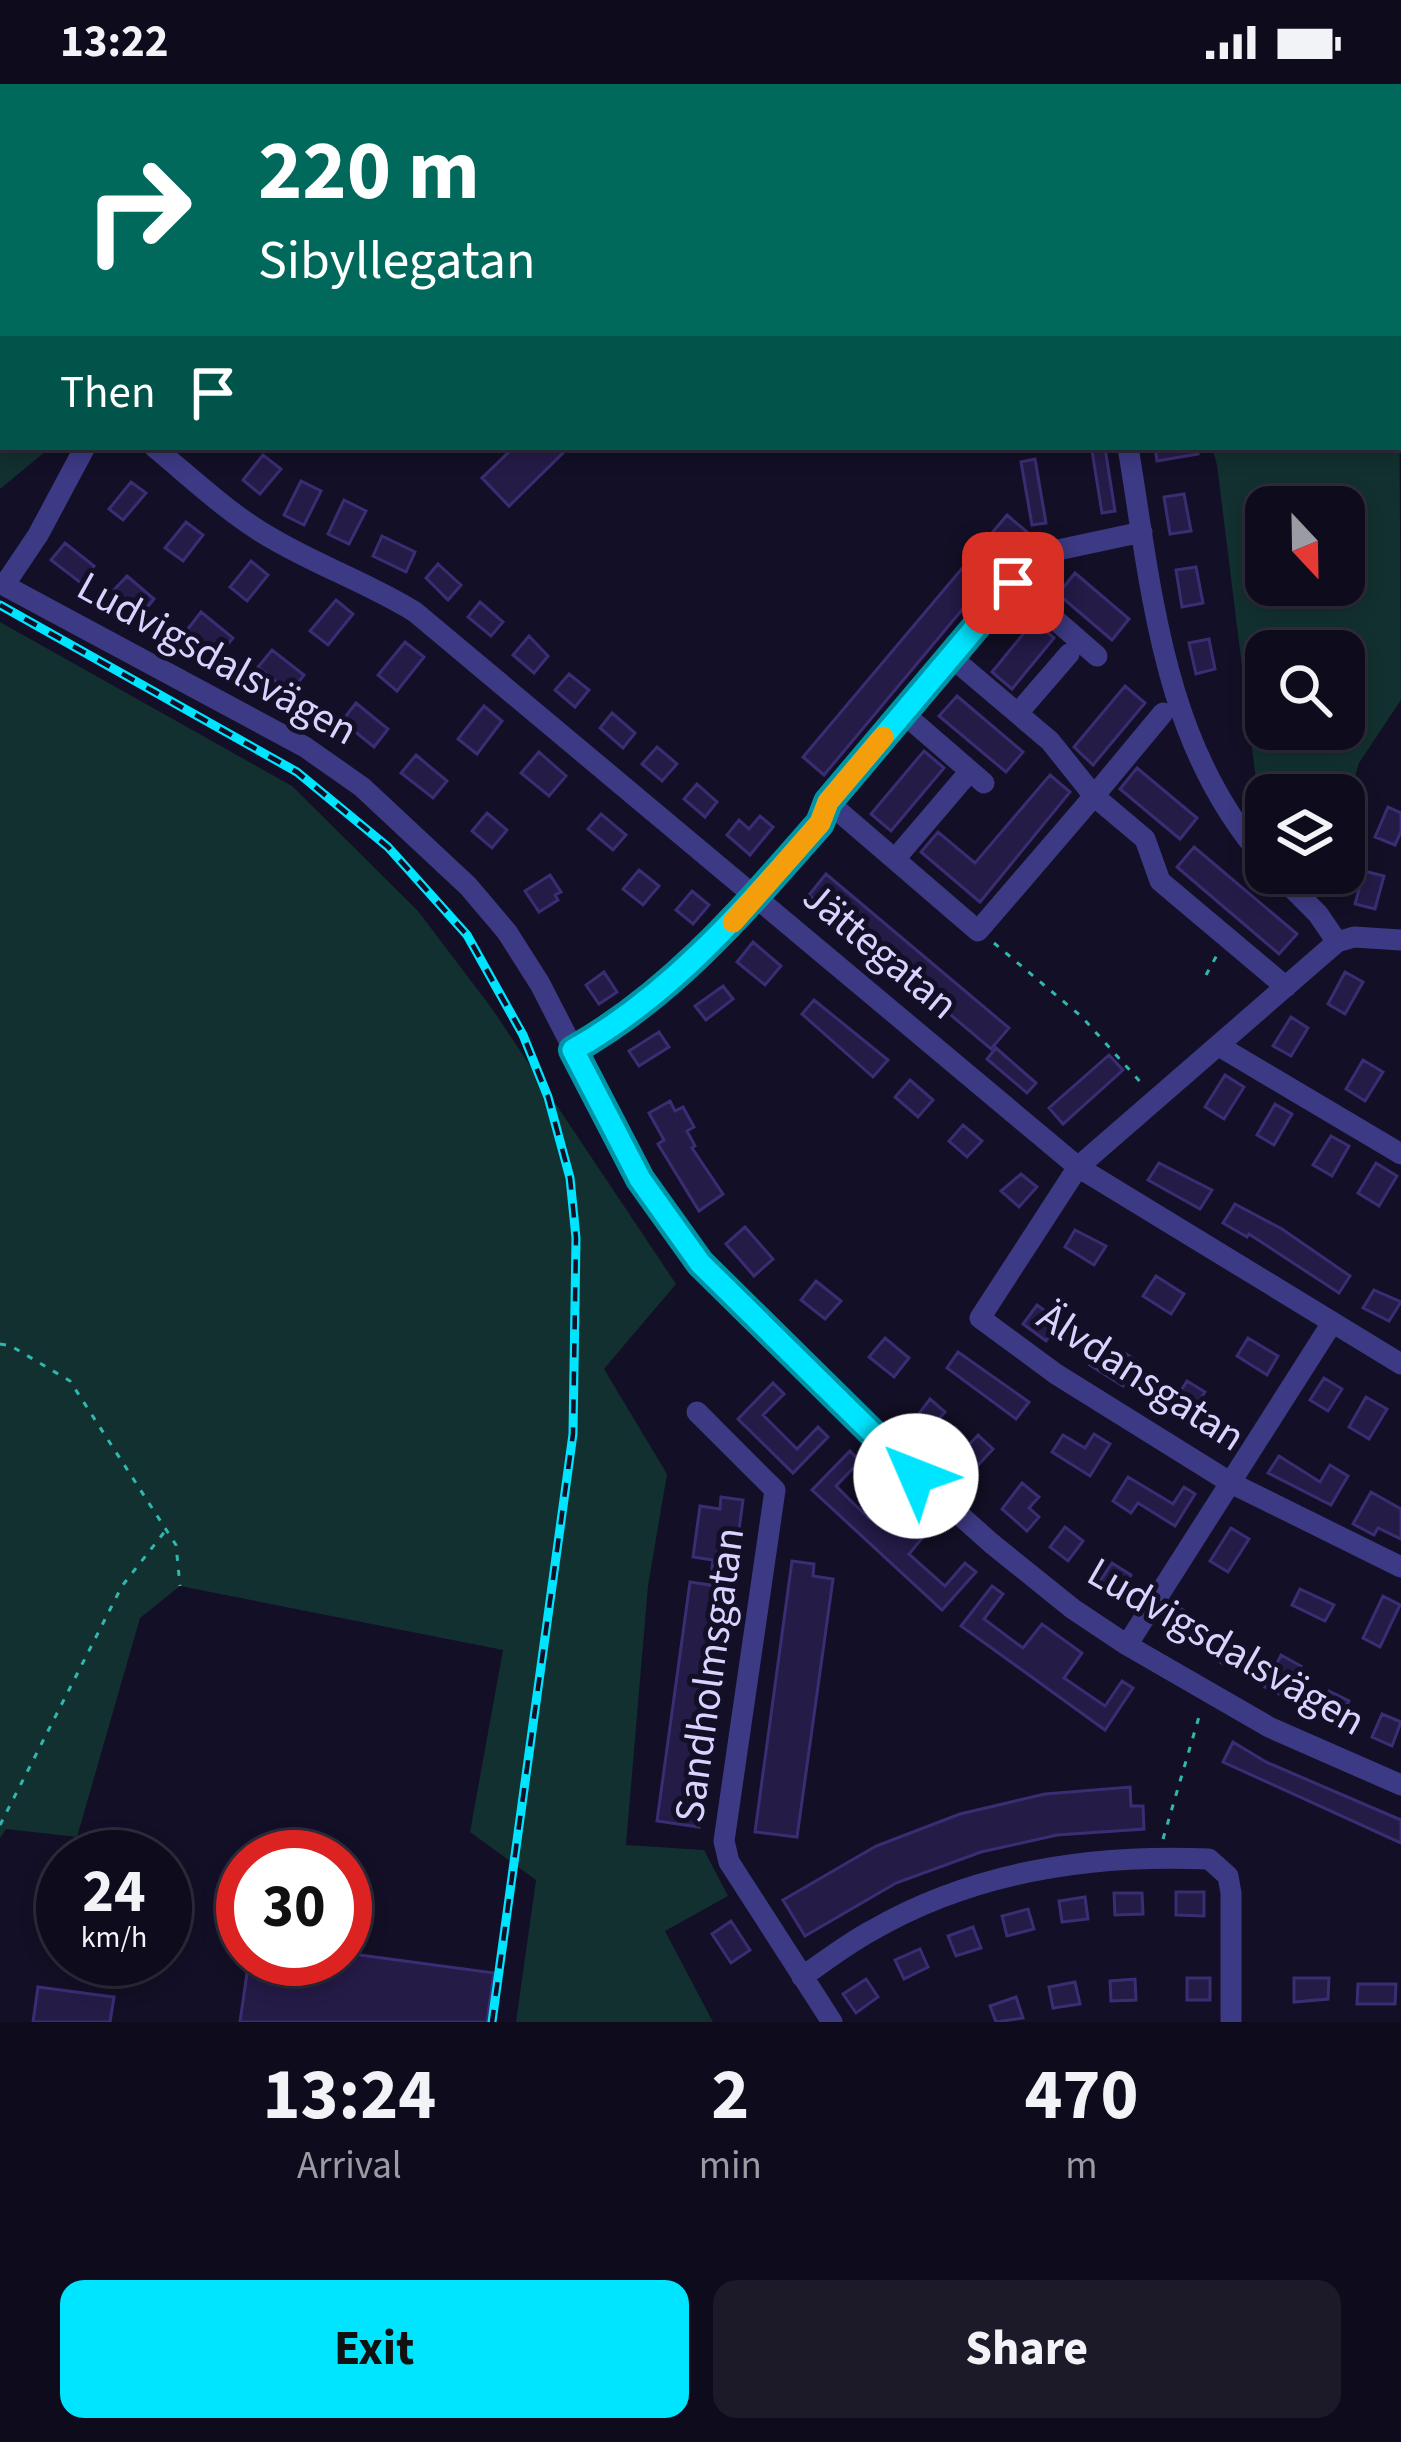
<!DOCTYPE html>
<html lang="en">
<head>
<meta charset="utf-8">
<style>
	body { margin:0; font-family:"Source Sans 3",sans-serif; background:#1c1929; color:#f1f3f6; height:100vh; display:flex; flex-direction:column; font-size:45px; white-space:nowrap }
	* { box-sizing:border-box; margin:0 }
	p { font-size:39px; color:#9b9ba3 }
	.icon { flex:none; width:66px; height:66px; fill:none; stroke:currentColor; stroke-width:2; stroke-linecap:round; stroke-linejoin:round }
	.map { position:relative; height:1938px; overflow:hidden }
	.details { display:flex; flex-direction:column; background:#0e0b1c; flex:1 }
	.details>* { flex:none }
	.top-card { position:absolute; left:0px; top:0px; width:1401px; height:366px; box-shadow:0 6px 18px #0003,0 0 0 3px #2e2b3b; background:#00695c; color:#fff; overflow:hidden }
	.needle { width:78px; rotate:158deg }
	.controls { position:absolute; left:1245px; top:402px; display:grid; gap:24px }
	.controls a { display:grid; place-items:center; width:120px; height:120px; border-radius:24px; background:#0e0b1c; box-shadow:0 6px 18px #0003,0 0 0 3px #2e2b3b; font-size:60px }
	.speed { position:absolute; left:36px; top:1746px; display:flex; gap:24px; font-size:60px; font-weight:700; text-align:center }
	.speed>* { display:grid; place-content:center; width:156px; height:156px; border-radius:50%; background:#0e0b1c; box-shadow:0 6px 18px #0003,0 0 0 3px #2e2b3b; line-height:1 }
	.speed small { font-size:30px; font-weight:400 }
	.speed .limit { border:18px solid #d22; background:#fff; color:#111 }
	.pin { position:absolute; display:grid; place-items:center; width:102px; height:102px; color:#fff; margin:-51px; border-radius:24px; box-shadow:0 6px 18px #0006 }
	.me { position:absolute; width:132px; margin:-66px; rotate:314deg; stroke-linejoin:round; filter:drop-shadow(0 0 9px #0008) }
	.turn { display:flex; align-items:center; gap:42px; height:252px; padding:0 60px; font-size:54px }
	.turn .icon { width:156px; height:156px; stroke-width:2.5 }
	.turn b { display:block; font-size:84px; line-height:102px }
	.then { display:flex; align-items:center; height:114px; padding:0 60px; background:#0003; gap:24px; font-size:45px }
	.eta { display:flex; justify-content:space-evenly; align-items:center; height:204px; text-align:center }
	.eta b { font-size:72px; font-weight:700; line-height:84px }
	.cta { display:flex; gap:24px; margin-top:auto; padding:24px 60px }
	.cta a { flex:1; height:138px; border-radius:24px; background:#00e5ff; color:#111; font-size:48px; font-weight:700; line-height:138px; text-align:center }
	.cta a+a { background:#1c1929; color:#f1f3f6 }
	.status { display:flex; justify-content:space-between; align-items:center; height:84px; padding:0 60px; background:#0e0b1c; direction:ltr }
	.status svg { height:33px; fill:currentColor }
	.map>svg:first-child { display:block }
</style>
</head>
<body>
<div class="status"><b>13:22</b><svg viewBox="0 0 49 12"><path d="M0 12V9h3v3zM5 12V6h3v6zM10 12V3h3v9zM15 12V0h3v12zM26 1h20v11H26zM47 4h2v5h-2z"/></svg></div>
<div class="map">
<svg width="1401" height="1938" viewBox="0 0 1401 1938">
	<rect width="100%" height="100%" fill="#130f26"/>
	<path fill="#12302f" fill-rule="evenodd" d="M0 0H348L3 3V363H51L0 405Z
		M483 0H817L480 3Z
		M1074 0H1303L1306 3H1075Z
		M1398 98 1401 616 1359 679 1344 730V711H1266V749L1262 744 1217 381 1212 363H1398ZM1266 423H1344V501H1266ZM1266 567H1344V645H1266Z
		M0 538 292 702 418 827 493 926 676 1200 604 1285 667 1390 648 1502 626 1761 704 1766 728 1812 665 1847 713 1938H516L536 1796 470 1748 503 1566 180 1502 140 1534 77 1753 6 1745 0 1754Z"/>
	<path fill="#241b47" stroke="#3b2d73" stroke-width="3" d="M514 363H569L509 422 482 394Z
		M1155 363H1197L1198 370 1157 377Z
		M1105 364 1115 427 1102 429 1092 367Z
		M263 371 281 385 260 410 243 396Z
		M1035 375 1046 439 1032 441 1021 378Z
		M301 397 321 407 304 441 284 431Z
		M131 398 146 409 123 436 109 425Z
		M1184 410 1191 447 1170 450 1164 413Z
		M344 416 366 427 349 460 328 450Z
		M1007 431 1027 448 824 691 803 673Z
		M186 438 203 451 183 477 165 464Z
		M382 452 415 468 406 488 373 472Z
		M65 459 94 482 81 499 51 476Z
		M251 477 268 491 247 517 230 503Z
		M438 480 461 501 448 516 426 494Z
		M1196 483 1203 519 1182 523 1176 486Z
		M1075 489 1129 535 1112 556 1058 510Z
		M127 492 154 515 141 531 113 507Z
		M336 516 353 530 328 561 310 547Z
		M480 518 503 538 491 552 468 533Z
		M201 528 233 554 218 572 187 546Z
		M1034 537 1054 554 1012 605 992 588Z
		M529 552 548 572 534 589 513 571Z
		M1209 555 1215 585 1196 590 1189 559Z
		M405 558 424 573 397 607 378 591Z
		M272 566 304 591 290 609 258 583Z
		M569 590 589 606 575 623 555 606Z
		M1125 602 1145 619 1093 681 1074 663Z
		M957 612 1023 668 1006 688 939 632Z
		M356 619 388 645 374 663 342 637Z
		M484 622 502 637 477 670 458 655Z
		M612 629 635 649 623 664 600 644Z
		M657 663 677 680 662 697 642 680Z
		M924 667 944 684 891 747 871 730Z
		M539 668 566 692 549 712 521 689Z
		M416 671 447 697 433 714 401 689Z
		M1137 684 1197 734 1180 755 1120 705Z
		M1050 691 1070 708 980 818 921 768 938 748 975 779Z
		M697 700 717 718 705 733 684 715Z
		M1388 723 1401 729V748L1395 761 1375 753Z
		M487 729 507 746 492 764 472 747Z
		M601 730 626 751 613 766 588 745Z
		M760 732 773 743 750 771 727 751 739 736 749 745Z
		M1194 763 1297 850 1279 870 1177 783Z
		M639 786 659 802 643 821 623 805Z
		M1364 787 1384 792 1375 825 1355 820Z
		M826 790 1009 944 991 965 809 811Z
		M550 791 561 808 555 811 558 816 539 828 525 807Z
		M692 807 709 821 693 840 676 826Z
		M753 858 781 882 765 901 737 878Z
		M604 888 617 908 599 920 586 901Z
		M1345 888 1363 898 1345 930 1328 920Z
		M723 902 733 915 706 936 695 922Z
		M814 916 888 976 873 993 802 930Z
		M1291 933 1308 944 1291 972 1273 962Z
		M659 948 669 963 639 982 629 967Z
		M996 964 1036 999 1027 1009 987 975Z
		M1109 971 1123 986 1063 1040 1049 1024Z
		M1363 976 1383 988 1365 1017 1346 1005Z
		M1225 991 1244 1003 1224 1035 1205 1023Z
		M910 996 933 1016 918 1033 895 1013Z
		M670 1017 675 1027 683 1023 694 1043 687 1047 695 1062 692 1064 723 1110 699 1127 658 1060 664 1056 649 1029Z
		M1275 1020 1292 1030 1274 1061 1257 1051Z
		M963 1041 982 1057 967 1073 949 1057Z
		M1331 1052 1349 1062 1332 1092 1313 1081Z
		M1159 1079 1212 1106 1200 1125 1148 1096Z
		M1376 1079 1397 1092 1379 1122 1358 1109Z
		M1021 1090 1037 1103 1019 1123 1001 1107Z
		M1235 1120 1282 1145 1350 1192 1339 1209 1249 1150 1247 1153 1223 1139Z
		M745 1143 773 1175 754 1192 726 1160Z
		M1075 1146 1106 1162 1094 1181 1065 1163Z
		M1156 1192 1184 1210 1171 1230 1143 1212Z
		M816 1197 841 1217 825 1235 801 1216Z
		M1374 1206 1401 1218 1389 1237 1363 1224Z
		M1037 1221 1060 1238 1046 1257 1023 1240Z
		M885 1254 909 1274 894 1293 869 1273Z
		M1248 1254 1278 1272 1267 1291 1237 1272Z
		M1101 1264 1122 1277 1126 1270 1138 1278 1123 1302 1090 1281Z
		M958 1268 1029 1318 1016 1335 947 1284Z
		M1324 1294 1342 1305 1328 1327 1310 1316Z
		M1187 1297 1205 1308 1196 1322 1235 1346 1225 1363 1168 1327Z
		M773 1299 784 1310 763 1331 797 1365 818 1343 828 1353 793 1389 738 1335Z
		M1366 1313 1387 1325 1369 1355 1349 1343Z
		M930 1315 945 1328 924 1352 911 1340Z
		M1094 1350 1110 1360 1090 1392 1052 1368 1063 1351 1085 1364Z
		M978 1351 993 1365 968 1392 953 1378Z
		M850 1367 860 1377 836 1402 853 1419 870 1435 895 1409 905 1419 901 1423 928 1447 909 1470 945 1502 965 1479 976 1488 942 1526 812 1406Z
		M1279 1372 1320 1398 1330 1381 1348 1392 1331 1421 1268 1389Z
		M1128 1393 1173 1420 1184 1403 1195 1410 1175 1442 1138 1419 1131 1429 1113 1417Z
		M1022 1399 1039 1413 1029 1424 1039 1433 1027 1447 1002 1425Z
		M1371 1408 1401 1425V1455L1378 1444 1374 1451 1353 1440Z
		M721 1413 743 1416 699 1743 657 1737 690 1498 710 1501 713 1476 693 1473 700 1422 720 1425Z
		M1065 1443 1083 1457 1068 1477 1050 1463Z
		M1231 1444 1249 1455 1228 1488 1210 1477Z
		M792 1477 814 1480 813 1492 833 1495 797 1753 755 1748Z
		M1112 1479 1131 1491 1117 1513 1098 1500Z
		M992 1502 1003 1510 984 1535 1023 1564 1042 1540 1082 1569 1064 1594 1105 1622 1122 1597 1133 1604 1105 1646 961 1542Z
		M1300 1505 1334 1521 1325 1537 1292 1521Z
		M1383 1512 1400 1521 1380 1563 1363 1554Z
		M1180 1524 1199 1536 1186 1557 1166 1545Z
		M1226 1553 1246 1564 1243 1569 1249 1573 1243 1584 1237 1581 1234 1586 1214 1575Z
		M1281 1571 1301 1582 1285 1613 1265 1603Z
		M1329 1607 1349 1617 1338 1640 1318 1630Z
		M1382 1630 1401 1638 1392 1662 1372 1653Z
		M1233 1658 1266 1678 1401 1736V1759L1223 1678Z
		M1130 1703 1131 1722H1143L1144 1745 1057 1751 981 1768 896 1799 805 1852 783 1816 876 1762 960 1730 1045 1710Z
		M1176 1808H1204V1832L1176 1831Z
		M1114 1809H1142L1143 1830 1115 1831Z
		M1085 1813 1088 1835 1062 1838 1059 1817Z
		M1028 1825 1034 1845 1007 1852 1002 1832Z
		M731 1837 750 1866 731 1879 712 1850Z
		M973 1843 981 1864 956 1872 948 1852Z
		M920 1865 928 1883 904 1895 895 1876Z
		M345 1869 494 1889 487 1938H240L249 1875H345Z
		M1187 1894H1210V1916H1187Z
		M1294 1894H1329L1328 1915 1294 1918Z
		M866 1895 878 1913 856 1929 843 1910Z
		M1135 1895 1136 1916 1111 1917 1110 1897Z
		M1075 1898 1080 1920 1053 1924 1049 1903Z
		M1358 1900H1396L1395 1920H1357Z
		M38 1903 114 1913 110 1938H33Z
		M1016 1913 1023 1934 996 1938 990 1922Z"/>
	<g fill="none" stroke-linecap="round" stroke-linejoin="round">
		<path stroke="#2fb8b0" stroke-width="3" stroke-dasharray="6 9" stroke-linecap="butt" d="M1330 0 1333 3
			M396 3 399 0
			M490 3 492 0
			M571 3 574 0
			M705 3V0
			M1398 78 1401 82
			M994 859 1082 933 1143 1001
			M1206 891 1217 871
			M0 1260 11 1262 70 1297 176 1461 180 1502
			M0 1741 122 1502 166 1446
			M1163 1755 1201 1626"/>
		<path stroke="#3d3a85" stroke-width="21" d="M975 0 977 3
			M371 3 374 0
			M154 363C193 395 230 431 273 455 319 482 370 500 415 528L1078 1083 1401 1280
			M1128 363C1152 508 1163 662 1266 777
			M0 499 305 663 362 703 468 802 507 848 540 900 640 1095 700 1179 916 1392 991 1459 1073 1525 1127 1561 1269 1643 1401 1701
			M1013 499 1097 572
			M5 500 38 451 85 363
			M903 629 984 699
			M1018 629 1069 570
			M1163 629 1094 712 1145 755 1160 797 1286 903
			M828 718 978 847 1094 712 1050 657 951 573
			M895 775 970 687
			M1277 789 1318 830 1337 858
			M1401 856 1354 853 1337 858 1078 1083 980 1234 1056 1290 1231 1399 1401 1483
			M1219 962 1401 1070
			M573 966C673 911 747 823 820 739L828 718 1024 485 1058 466 1142 448
			M697 1328 775 1406 724 1757 729 1778 832 1938
			M1127 1561 1332 1239
			M802 1893C825 1877 847 1860 871 1847 974 1787 1092 1770 1209 1775L1228 1792 1231 1809V1938"/>
		<defs>
			<path id="rail" d="M0 521 297 688 388 763 467 851 523 951 548 1013 570 1094 576 1154 573 1350 492 1938"/>
		</defs>
		<use href="#rail" stroke="#00e5ff" stroke-width="9"/>
		<use href="#rail" stroke="#130f26" stroke-width="4.5" stroke-dasharray="14" stroke-linecap="butt"/>
	</g>
	<g fill="none" stroke-linecap="round" stroke-linejoin="round">
		<defs>
			<path id="route" d="M916 1392 700 1179 640 1095 573 966C673 910 746 823 820 739L828 718 1013 499"/>
		</defs>
		<use href="#route" stroke="#0095a6" stroke-width="30"/>
		<use href="#route" stroke="#00e5ff" stroke-width="21"/>
		<path stroke="#f59e0b" stroke-width="21" d="M733 838 820 739 828 718 883 653"/>
	</g>
	<g text-anchor="middle" dominant-baseline="central" stroke-width="10" stroke-linejoin="round" paint-order="stroke">
		<g font-size="42" fill="#d9d4ff" stroke="#130f26">
			<text transform="translate(217 575) rotate(29)">Ludvigsdalsvägen</text>
			<text transform="translate(880 867) rotate(40)">Jättegatan</text>
			<text transform="translate(1141 1293) rotate(33)">Älvdansgatan</text>
			<text transform="translate(1226 1563) rotate(30)">Ludvigsdalsvägen</text>
			<text transform="translate(710 1591) rotate(-82)">Sandholmsgatan</text>
		</g>
	</g>
</svg>
<div class="controls">
<a><svg class="needle" viewBox="-14 -14 28 28"><path d="M0-13l5 13h-10z" fill="#e53935"/><path d="M0 13l5-13h-10z" fill="#9b9ba3"/></svg></a>
<a><svg class="icon" aria-label="search" viewBox="0 0 24 24"><circle cx="10" cy="10" r="6"/><path d="M15 15l6 6"/></svg></a>
<a><svg class="icon" aria-label="layers" viewBox="0 0 24 24"><path d="M12 4l9 5-9 5-9-5zM3 14l9 5 9-5"/></svg></a>
</div>
<div class="speed"><div>24<small>km/h</small></div><div class="limit">30</div></div>
<div class="pin" style="left:1013px;top:499px;background:#d93025"><svg class="icon" aria-label="arrive" viewBox="0 0 24 24"><path d="M6 21V4h12l-3 4 3 4H6"/></svg></div>
<svg class="me" style="left:916px;top:1392px" viewBox="-20 -20 40 40"><circle r="19" fill="#fff"/><path d="M0-13L10 11 0 6-10 11z" fill="#00e5ff"/></svg>
<div class="top-card">
<div class="turn"><svg class="icon" aria-label="right" viewBox="0 0 24 24"><path d="M7 20v-9h11M14 6l5 5-5 5"/></svg><div><b>220 m</b>Sibyllegatan</div></div>
<div class="then">Then<svg class="icon" aria-label="arrive" viewBox="0 0 24 24"><path d="M6 21V4h12l-3 4 3 4H6"/></svg></div>
</div>
</div>
<section class="details">
<div class="eta">
<div><b>13:24</b><p>Arrival</p></div>
<div><b>2</b><p>min</p></div>
<div><b>470</b><p>m</p></div>
</div>
<div class="cta"><a>Exit</a><a>Share</a></div>
</section>
</body>
</html>
